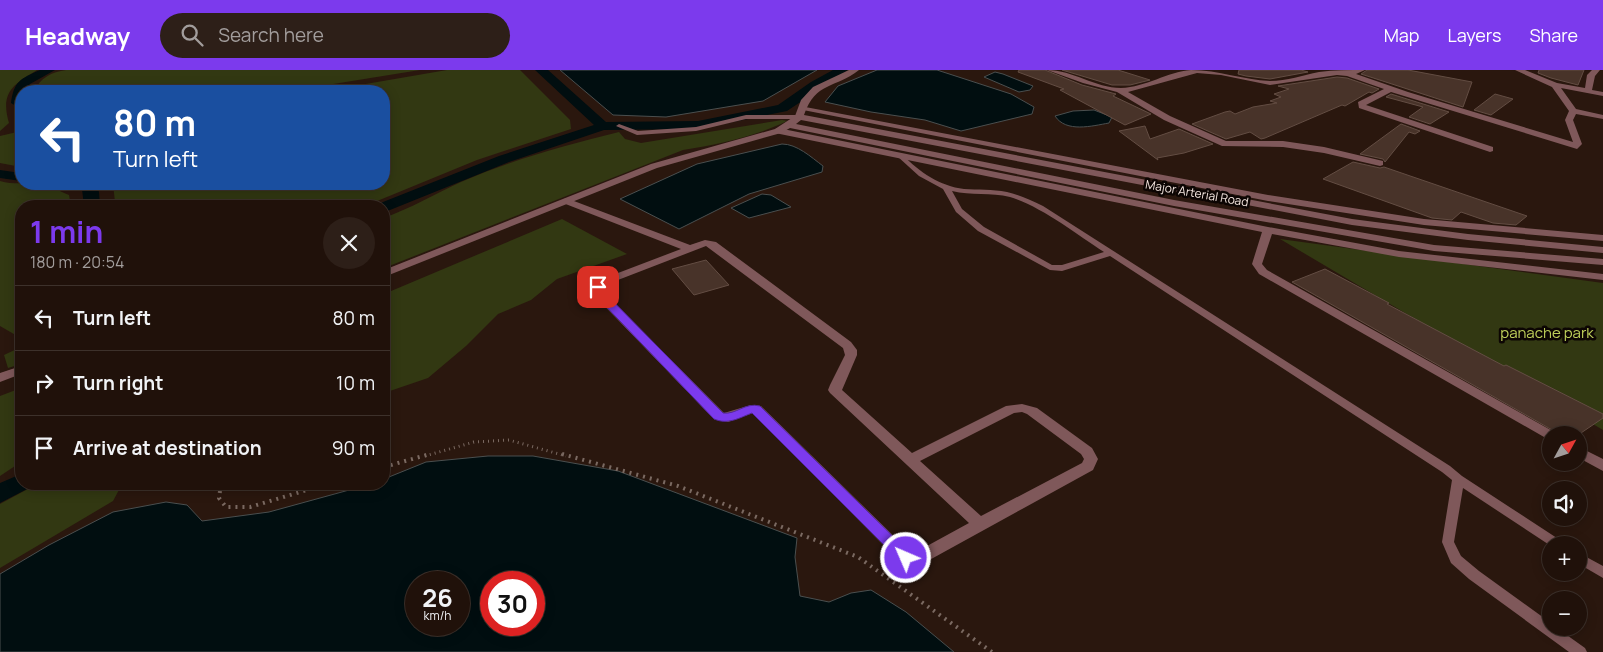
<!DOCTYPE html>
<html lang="en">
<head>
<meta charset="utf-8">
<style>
	body { margin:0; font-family:Manrope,sans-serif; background:#2d1f18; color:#f1f3f6; height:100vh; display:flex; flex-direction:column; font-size:19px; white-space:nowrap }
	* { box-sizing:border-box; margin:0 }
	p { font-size:16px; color:#a29d9c }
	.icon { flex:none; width:28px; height:28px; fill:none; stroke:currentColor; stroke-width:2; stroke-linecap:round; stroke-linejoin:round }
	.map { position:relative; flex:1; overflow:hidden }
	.drawer { position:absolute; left:15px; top:130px; width:375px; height:290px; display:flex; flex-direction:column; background:#20110a; border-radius:20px; box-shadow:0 2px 12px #0003,0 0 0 1px #3d312b }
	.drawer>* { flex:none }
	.guide { position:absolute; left:15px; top:15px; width:375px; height:105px; border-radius:20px; box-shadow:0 2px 12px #0003,0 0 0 1px #3d312b; background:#1a4fa0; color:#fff; overflow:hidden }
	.needle { width:32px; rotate:50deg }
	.fabs { position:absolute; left:1542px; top:356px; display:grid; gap:10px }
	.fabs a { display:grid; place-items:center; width:45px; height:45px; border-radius:50%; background:#20110a; box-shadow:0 2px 12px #0003,0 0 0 1px #3d312b; font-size:25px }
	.speed { position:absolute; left:405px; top:501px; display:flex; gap:10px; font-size:25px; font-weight:700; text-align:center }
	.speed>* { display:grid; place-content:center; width:65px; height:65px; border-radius:50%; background:#20110a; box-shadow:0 2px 12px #0003,0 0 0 1px #3d312b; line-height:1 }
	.speed small { font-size:12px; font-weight:400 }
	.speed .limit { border:8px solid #d22; background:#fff; color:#111 }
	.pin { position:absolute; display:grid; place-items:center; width:42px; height:42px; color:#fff; margin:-21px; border-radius:10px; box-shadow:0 2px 8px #0006 }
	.me { position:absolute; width:55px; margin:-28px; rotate:315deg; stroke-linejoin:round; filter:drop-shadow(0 0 4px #0008) }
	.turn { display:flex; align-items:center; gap:18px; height:105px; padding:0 15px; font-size:22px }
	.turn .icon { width:65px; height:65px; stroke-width:2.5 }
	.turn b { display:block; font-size:35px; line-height:42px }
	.round { display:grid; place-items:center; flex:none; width:52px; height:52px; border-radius:26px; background:#2d1f18 }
	.overview { display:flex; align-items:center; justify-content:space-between; height:85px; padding:0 15px }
	h1 { font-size:30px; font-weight:700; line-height:38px; color:#7c3aed }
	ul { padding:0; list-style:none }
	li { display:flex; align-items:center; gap:15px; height:65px; padding:0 15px; border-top:1px solid #3d312b }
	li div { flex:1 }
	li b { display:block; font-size:19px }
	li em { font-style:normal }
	header { display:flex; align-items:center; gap:30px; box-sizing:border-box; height:70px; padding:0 25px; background:#7c3aed; color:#fff }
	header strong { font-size:24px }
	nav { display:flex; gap:28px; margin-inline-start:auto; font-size:18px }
	.search { width:350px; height:45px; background:#2d1f18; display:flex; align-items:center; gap:12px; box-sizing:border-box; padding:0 18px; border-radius:28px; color:#a29d9c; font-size:19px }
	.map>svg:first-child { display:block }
</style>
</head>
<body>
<header>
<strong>Headway</strong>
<div class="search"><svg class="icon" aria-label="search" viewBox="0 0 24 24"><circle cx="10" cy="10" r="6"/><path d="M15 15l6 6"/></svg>Search here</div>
<nav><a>Map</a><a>Layers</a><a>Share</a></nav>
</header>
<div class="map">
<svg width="1603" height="582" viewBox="0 0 1603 582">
	<rect width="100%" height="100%" fill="#2a170e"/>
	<path fill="#323812" d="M0 0H37C13 15 0 22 9 53L0 61Z
		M66 0H420L290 21H35C39 8 52 2 66 0Z
		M447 0H520L570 50 571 59 477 90 365 136H119L115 132 113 114H384V21H325Z
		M782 50 787 51C754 67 719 74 683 80L384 198V148C411 138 435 124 461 112 511 90 566 75 619 62L625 69 641 73Z
		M17 62 21 63V97L0 93V66Z
		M0 111C13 115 26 112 39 114 49 115 59 121 69 125L71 136H21V267H19L0 256Z
		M562 149 627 184 557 209 531 230 498 244 466 276 428 308 384 323V224Z
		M1280 169 1603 213V360Z
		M21 277V294L8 298 4 285Z
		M21 318V392L0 406V326Z
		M37 414H134L120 418 113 431 0 498V434Z"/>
	<path fill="#010e10" stroke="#4a4f4f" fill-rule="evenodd" d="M560 0H817L763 31 666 47 613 45Z
		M877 0H937L1011 24 1034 37 1032 44 961 61 925 50 871 42 825 32 838 16Z
		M995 2 1003 4 1033 16 1030 20 1019 22 984 7Z
		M1094 40 1112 47 1109 53C1092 56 1066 63 1055 46L1073 41Z
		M782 74C797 74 811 87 823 96L822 102 749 124 679 159 620 129 697 94Z
		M762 124 771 125 791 137 749 148 731 138Z
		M488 386H533L618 401 797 468 795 487 800 526 829 532 851 523 871 520 906 542 954 582H0V504L49 475 113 442 166 432 187 435 202 451 269 442 371 414H384V409L426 392ZM459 512V555H416V512ZM491 512H534V555H491Z"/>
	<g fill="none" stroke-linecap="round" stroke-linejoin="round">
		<path fill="#010e10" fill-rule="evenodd" d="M40 0H55L30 14 25 21H21V39L11 33C14 11 20 9 40 0Z
			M535 0H548L606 52 698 51 778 35 811 12 833 0H848L787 41 698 59 604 60 509 92 390 140 384 142V136H377L378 134 499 86 594 55Z
			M0 100 21 103V111L0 108Z
			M72 114H95L99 122 100 136H84L82 119 74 117Z
			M21 404V414H32L29 418 0 433V413Z"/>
	</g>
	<path fill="#483329" stroke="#634d43" d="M1019 0H1045L1082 15 1116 24 1113 26 1151 44 1125 55 1060 20 1064 19 1018 2Z
		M1062 0H1118L1150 10 1130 15H1112Z
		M1239 0H1301L1308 2 1270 9 1246 6 1238 4Z
		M1367 0H1408L1472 12 1463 37 1361 4Z
		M1539 0H1584L1578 15 1551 8 1538 3Z
		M1337 7 1347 8 1379 19 1372 23 1369 22 1345 36 1342 35 1265 68 1261 69 1250 62 1226 69 1192 54 1225 42 1230 41 1235 44 1253 37 1277 33 1270 31 1281 27 1274 24 1289 19 1278 16Z
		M1391 24 1449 42 1430 54 1409 47 1423 37 1386 27Z
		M1495 24 1513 29 1491 45 1474 40Z
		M1401 54 1420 61 1415 64 1409 62 1385 92 1383 89 1360 84Z
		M1145 56 1150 69 1179 59 1213 74 1184 83 1157 88 1158 90 1119 61Z
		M1353 92 1380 98 1384 97 1527 146 1516 155 1493 153 1461 142 1452 150 1432 148 1323 109Z
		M706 190 729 215 694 225 672 199Z
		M1325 199 1389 233 1387 234 1504 296 1506 295 1603 344V348L1578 365H1561L1292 212Z"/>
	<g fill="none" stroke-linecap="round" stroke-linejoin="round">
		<path stroke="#7a6961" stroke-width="3" stroke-dasharray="1 4" stroke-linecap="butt" d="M425 386 474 372 509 370 566 386"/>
		<path stroke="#7a6961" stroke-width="4" stroke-dasharray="2 5" stroke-linecap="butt" d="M562 384 678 416 858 487 992 582
			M384 397 430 384
			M221 414 219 428 226 437H250L327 414"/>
		<path fill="#7f585a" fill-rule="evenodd" d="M746 45H799L802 47 799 49H746L696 61 637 65 616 56 619 54 638 61 696 57Z
			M899 85H903C919 102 940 116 964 119 978 120 992 119 1007 122 1020 125 1031 130 1043 136L1450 396 1462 406 1563 472 1565 475H1551V476L1463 418 1454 472 1461 486 1479 501 1551 553V558H1557L1585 578 1587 582H1569L1469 509 1451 493 1442 472 1452 410 1442 402 1110 186 1062 201 1050 200 978 161 956 142 943 119 919 106 897 86ZM952 121C971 126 991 122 1010 127 1042 137 1076 164 1104 182L1062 195H1052L984 157 962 139Z
			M1579 483 1603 496V508L1579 494Z"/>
		<path fill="#7f585a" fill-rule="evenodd" d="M1047 0C1073 0 1095 18 1121 18 1146 17 1167 2 1191 0 1219 0 1243 10 1270 11 1287 11 1303 5 1319 2 1334 0 1350 0 1365 0L1356 4 1408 22 1573 72 1565 50 1569 41 1552 17 1515 0H1525L1557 13 1585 18 1587 5 1592 0H1600L1595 6 1592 20 1603 22V26L1561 18 1576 39 1603 45V49L1576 44 1573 50 1582 74 1577 79 1391 22 1366 35 1493 77V81L1490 82 1359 38 1358 32 1384 19 1347 6 1337 5 1270 15 1221 5 1197 3 1128 22 1170 46 1226 71H1283L1324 77 1383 91V95L1380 96 1324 83 1283 77 1222 76 1164 50 1117 22 1083 13Z
			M800 36 1268 125 1424 149 1603 165V171L1424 155 1268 131 803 40H800Z
			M778 58 1268 157 1399 181 1603 204V210L1399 187 1272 164 1262 194 1267 200 1556 363 1557 365H1551V371L1259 204 1252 194 1262 162 775 63V59Z
			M566 128 690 175 705 170 716 172 851 272 857 280V285L842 320 912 383 1006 336 1022 334 1037 338 1092 378 1098 389 1093 400 924 493 918 495 900 492 753 343 728 352 714 349 590 221 597 211 681 179 563 133 561 131ZM706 176 843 278 845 285 830 315 828 320 830 323 969 453 916 482H910L761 336 751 335 724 343 602 221 605 215ZM1022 342 1027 344 1081 384 1084 389 1082 393 981 446 920 391 1014 343Z
			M1579 377 1603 389V401L1579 388Z"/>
		<path fill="#7f585a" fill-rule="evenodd" d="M849 0H859C835 19 816 11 804 45L1352 149 1468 164 1603 177V183L1468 170 1352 155 801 50 796 54 1174 130 1434 175 1603 189V195L1434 181 1174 136 790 58 781 63 657 98 384 207V200L651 94 775 59 795 46 801 30 813 17Z
			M21 296V304L0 312V303Z"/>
	</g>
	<path fill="#7c3aed" stroke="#51269a" d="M598 214 601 215 602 220 723 343C736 345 745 332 760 336L911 484 913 488 911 492 906 494 901 492 752 343C739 348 728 355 714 349L593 223 592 217Z"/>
	<g text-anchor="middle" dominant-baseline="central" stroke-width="5" stroke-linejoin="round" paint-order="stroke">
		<g font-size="12" fill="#f5e7e1" stroke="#0c0503">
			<text transform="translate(1197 123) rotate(10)">Major Arterial Road</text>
		</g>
		<g font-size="15" fill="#becf5a" stroke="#0c0503">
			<text x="1547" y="262">panache park</text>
		</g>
	</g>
</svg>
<div class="fabs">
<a><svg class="needle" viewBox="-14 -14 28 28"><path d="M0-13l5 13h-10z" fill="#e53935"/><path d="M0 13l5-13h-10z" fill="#a29d9c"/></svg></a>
<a><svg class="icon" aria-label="sound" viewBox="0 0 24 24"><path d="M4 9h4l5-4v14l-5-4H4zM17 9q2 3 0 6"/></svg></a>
<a>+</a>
<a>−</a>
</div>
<div class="speed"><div>26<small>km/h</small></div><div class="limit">30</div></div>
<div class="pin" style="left:598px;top:217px;background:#d93025"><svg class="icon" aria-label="arrive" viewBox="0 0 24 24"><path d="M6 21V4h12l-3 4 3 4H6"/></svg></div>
<svg class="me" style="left:906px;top:488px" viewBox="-20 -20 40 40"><circle r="17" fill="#7c3aed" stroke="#fff" stroke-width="3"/><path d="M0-11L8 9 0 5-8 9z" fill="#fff"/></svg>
<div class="guide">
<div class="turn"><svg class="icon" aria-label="left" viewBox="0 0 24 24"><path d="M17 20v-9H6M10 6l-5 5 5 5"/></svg><div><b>80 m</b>Turn left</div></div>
</div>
<section class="drawer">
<div class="overview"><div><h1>1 min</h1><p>180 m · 20:54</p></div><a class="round"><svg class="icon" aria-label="close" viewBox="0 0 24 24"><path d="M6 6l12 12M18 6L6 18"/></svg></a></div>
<ul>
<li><svg class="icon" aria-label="left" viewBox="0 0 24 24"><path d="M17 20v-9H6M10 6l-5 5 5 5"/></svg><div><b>Turn left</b></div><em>80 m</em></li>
<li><svg class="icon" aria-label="right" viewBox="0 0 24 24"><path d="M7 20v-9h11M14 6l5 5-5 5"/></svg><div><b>Turn right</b></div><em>10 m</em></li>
<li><svg class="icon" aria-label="arrive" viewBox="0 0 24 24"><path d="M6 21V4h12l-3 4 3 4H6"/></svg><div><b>Arrive at destination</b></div><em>90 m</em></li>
</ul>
</section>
</div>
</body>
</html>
